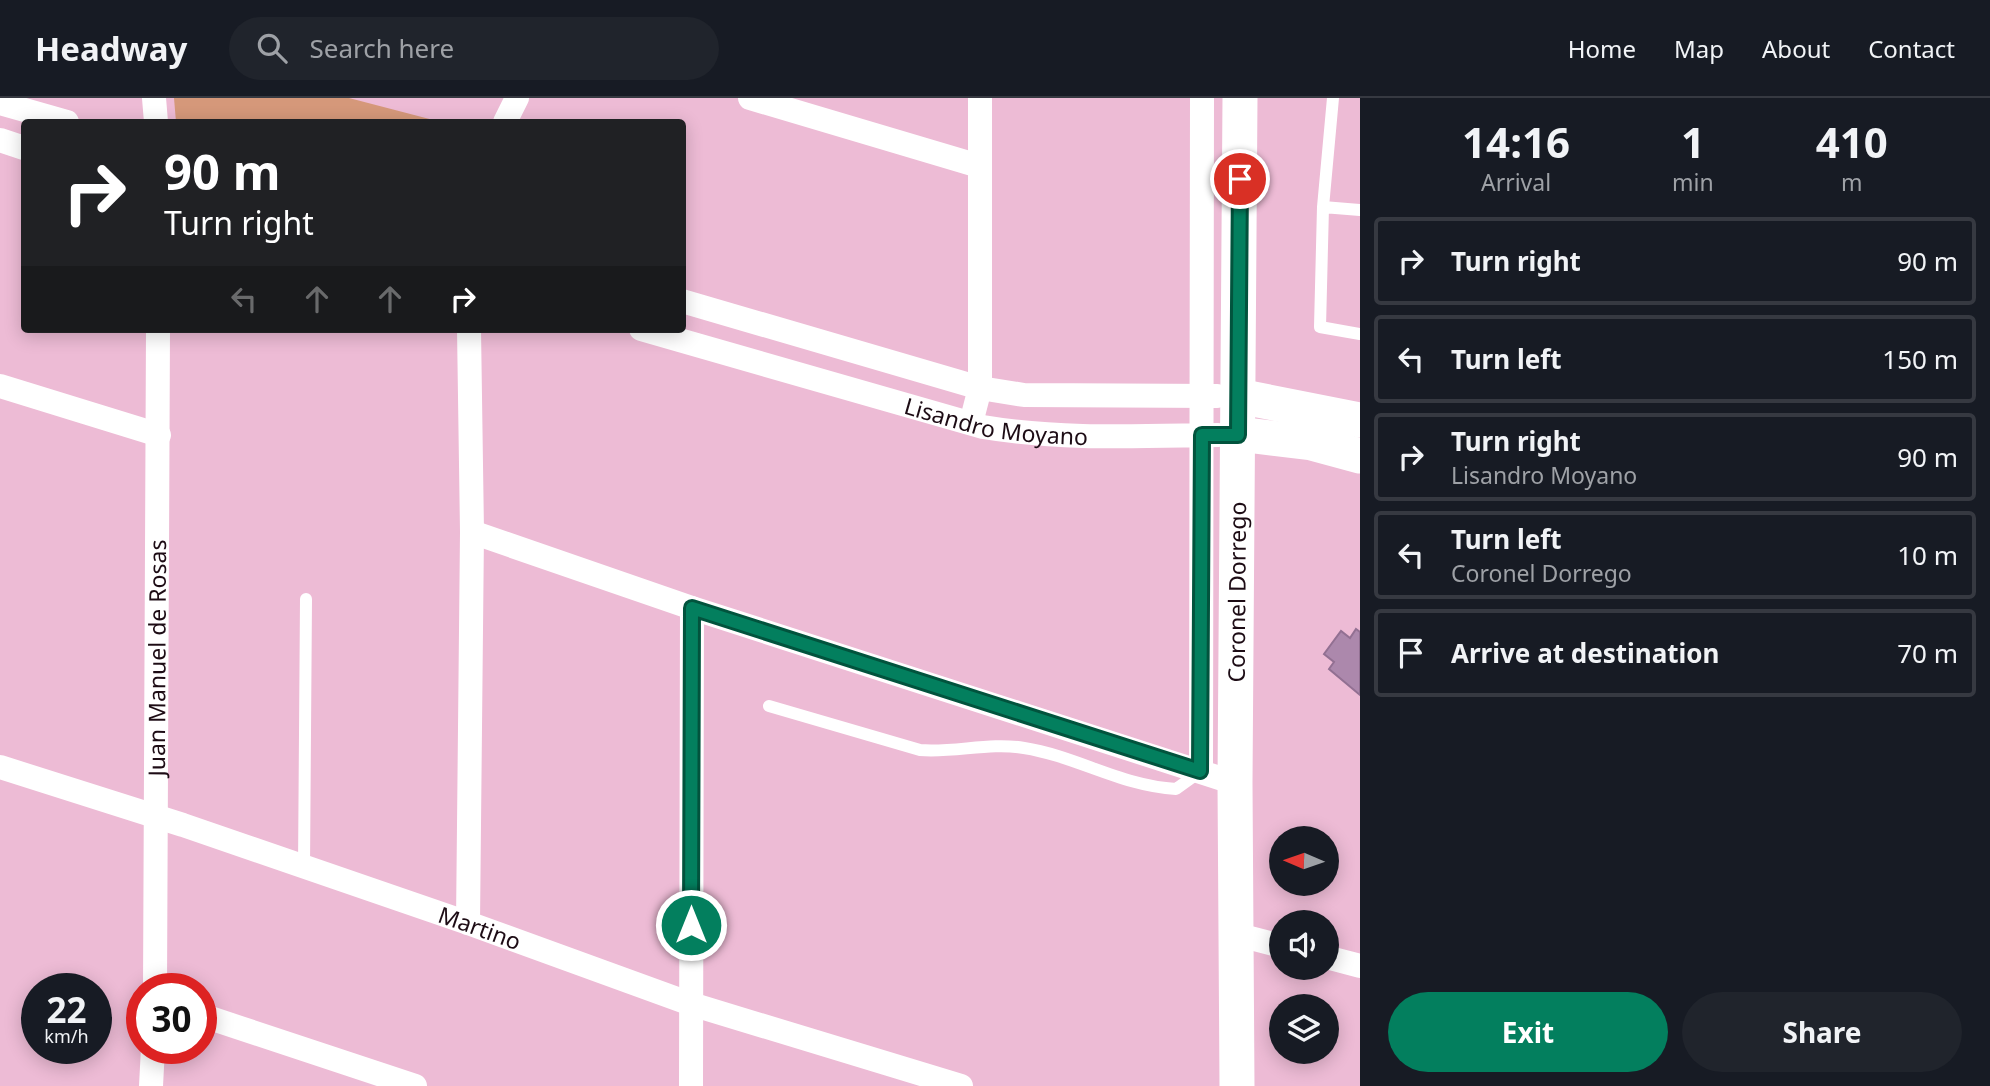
<!DOCTYPE html>
<html lang="en">
<head>
<meta charset="utf-8">
<style>
	body { margin:0; font-family:"Noto Sans",sans-serif; background:#20242c; color:#f1f3f6; height:100vh; display:flex; flex-direction:column; font-size:26px; white-space:nowrap }
	* { box-sizing:border-box; margin:0 }
	p { font-size:23px; color:#9ea1a6 }
	.icon { flex:none; width:38px; height:38px; fill:none; stroke:currentColor; stroke-width:2; stroke-linecap:round; stroke-linejoin:round }
	.map { position:relative; flex:1; overflow:hidden }
	.sheet { display:flex; flex-direction:column; background:#171b24; width:630px }
	.sheet>* { flex:none }
	.guide { position:absolute; left:21px; top:21px; width:665px; height:214px; border-radius:7px; box-shadow:0 4px 18px #0003; background:#202124; color:#fff; overflow:hidden }
	.needle { width:46px; rotate:272deg }
	.fabs { position:absolute; left:1269px; top:728px; display:grid; gap:14px }
	.fabs a { display:grid; place-items:center; width:70px; height:70px; border-radius:50%; background:#171b24; box-shadow:0 4px 18px #0003; font-size:35px }
	.speed { position:absolute; left:21px; top:875px; display:flex; gap:14px; font-size:35px; font-weight:700; text-align:center }
	.speed>* { display:grid; place-content:center; width:91px; height:91px; border-radius:50%; background:#171b24; box-shadow:0 4px 18px #0003; line-height:1 }
	.speed small { font-size:18px; font-weight:400 }
	.speed .limit { border:10px solid #d22; background:#fff; color:#111 }
	.pin { position:absolute; display:grid; place-items:center; width:60px; height:60px; color:#fff; margin:-30px; border:4px solid #fff; border-radius:50%; box-shadow:0 2px 7px #0007 }
	.me { position:absolute; width:77px; margin:-38px; rotate:0deg; stroke-linejoin:round; filter:drop-shadow(0 0 5px #0008) }
	.turn { display:flex; align-items:center; gap:24px; height:147px; padding:0 28px; font-size:32px }
	.turn .icon { width:91px; height:91px; stroke-width:2.5 }
	.turn b { display:block; font-size:49px; line-height:60px }
	.lanes { display:flex; align-items:center; height:66px; padding:0 28px; background:#0003; justify-content:center; gap:35px; direction:ltr }
	.lanes .off { opacity:.35 }
	.eta { display:flex; justify-content:space-evenly; align-items:center; height:119px; text-align:center }
	.eta b { font-size:42px; font-weight:700; line-height:49px }
	.button { display:flex; gap:14px; margin-top:auto; padding:14px 28px }
	.button a { flex:1; height:80px; border-radius:42px; background:#037f5e; color:#fff; font-size:28px; font-weight:700; line-height:80px; text-align:center }
	.button a+a { background:#20242c; color:#f1f3f6 }
	ul { padding:0; list-style:none }
	li { display:flex; align-items:center; gap:21px; height:88px; margin:0 14px 10px; padding:0 14px; border:4px solid #363941; border-radius:7px }
	li div { flex:1 }
	li b { display:block; font-size:26px }
	li em { font-style:normal }
	header { display:flex; align-items:center; gap:42px; box-sizing:border-box; height:98px; padding:0 35px; background:#171b24; border-bottom:2px solid #363941 }
	header strong { font-size:33px }
	nav { display:flex; gap:38px; margin-inline-start:auto; font-size:24px }
	.search { width:490px; height:63px; background:#20242c; display:flex; align-items:center; gap:18px; box-sizing:border-box; padding:0 24px; border-radius:38px; color:#9ea1a6; font-size:26px }
	main { display:flex; flex:1; min-height:0 }
	.map>svg:first-child { display:block }
</style>
</head>
<body>
<header>
<strong>Headway</strong>
<div class="search"><svg class="icon" aria-label="search" viewBox="0 0 24 24"><circle cx="10" cy="10" r="6"/><path d="M15 15l6 6"/></svg>Search here</div>
<nav><a>Home</a><a>Map</a><a>About</a><a>Contact</a></nav>
</header>
<main>
<div class="map">
<svg width="1360" height="988" viewBox="0 0 1360 988">
	<rect width="100%" height="100%" fill="#edbbd5"/>
	<path fill="#d5987a" d="M174 0H349L441 24H176Z"/>
	<path fill="#ac88ac" stroke="#927092" stroke-width="2" d="M1356 531 1360 534V597L1329 571 1334 564 1324 556 1341 533 1350 540Z"/>
	<g fill="none" stroke-linecap="round" stroke-linejoin="round">
		<path stroke="#fff" stroke-width="12" d="M1333 0 1323 109 1320 229 1360 236
			M1323 109 1360 112
			M769 608 920 652C954 655 990 644 1024 650 1076 658 1121 688 1176 691L1201 673
			M304 770 306 501"/>
		<g stroke="#fff" stroke-width="24">
			<path d="M154 0 156 24"/>
			<path d="M750 0 979 68"/>
			<path d="M0 5 67 24"/>
			<path d="M505 24 517 0"/>
			<path d="M0 42 24 50"/>
			<path d="M682 203 980 290 1024 297 1217 298"/>
			<path id="s1" d="M641 231 983 329C1060 342 1140 338 1218 337"/>
			<path d="M0 288 159 337"/>
			<path d="M971 325 980 290V0"/>
			<path d="M472 434 692 510 1235 685"/>
			<path id="s2" d="M0 669 183 727 468 825 691 906 961 988"/>
			<path d="M1201 673 1202 0"/>
			<path d="M468 825 472 434 469 231"/>
			<path d="M1235 836 1281 848"/>
			<path d="M1326 859 1360 868"/>
			<path id="s3" d="M155 891 158 231"/>
			<path d="M201 917 415 988"/>
			<path d="M151 988 153 950"/>
			<path d="M691 988 692 510"/>
		</g>
		<g stroke="#fff" stroke-width="35">
			<path d="M1238 298 1360 322"/>
			<path d="M1238 336 1312 345 1360 358"/>
			<path id="s4" d="M1237 988 1235 685 1240 0"/>
		</g>
	</g>
	<g fill="none" stroke-linecap="round" stroke-linejoin="round">
		<defs>
			<path id="route" d="M691 827 692 510 1200 673 1202 337H1238L1240 81"/>
		</defs>
		<use href="#route" stroke="#02533d" stroke-width="18"/>
		<use href="#route" stroke="#037f5e" stroke-width="12"/>
	</g>
	<g text-anchor="middle" dominant-baseline="central" stroke-width="5" stroke-linejoin="round" paint-order="stroke">
		<g font-size="23" fill="#1d0c15" stroke="#ffe5f1">
			<text stroke="none"><textPath href="#s1" startOffset="368">Lisandro Moyano</textPath></text>
			<text stroke="none"><textPath href="#s4" startOffset="494">Coronel Dorrego</textPath></text>
			<text stroke="none"><textPath href="#s3" startOffset="331">Juan Manuel de Rosas</textPath></text>
			<text stroke="none"><textPath href="#s2" startOffset="506">Martino</textPath></text>
		</g>
	</g>
</svg>
<div class="fabs">
<a><svg class="needle" viewBox="-14 -14 28 28"><path d="M0-13l5 13h-10z" fill="#e53935"/><path d="M0 13l5-13h-10z" fill="#9ea1a6"/></svg></a>
<a><svg class="icon" aria-label="sound" viewBox="0 0 24 24"><path d="M4 9h4l5-4v14l-5-4H4zM17 9q2 3 0 6"/></svg></a>
<a><svg class="icon" aria-label="layers" viewBox="0 0 24 24"><path d="M12 4l9 5-9 5-9-5zM3 14l9 5 9-5"/></svg></a>
</div>
<div class="speed"><div>22<small>km/h</small></div><div class="limit">30</div></div>
<div class="pin" style="left:1240px;top:81px;background:#d93025"><svg class="icon" aria-label="arrive" viewBox="0 0 24 24"><path d="M6 21V4h12l-3 4 3 4H6"/></svg></div>
<svg class="me" style="left:691px;top:827px" viewBox="-20 -20 40 40"><circle r="17" fill="#037f5e" stroke="#fff" stroke-width="3"/><path d="M0-11L8 9 0 5-8 9z" fill="#fff"/></svg>
<div class="guide">
<div class="turn"><svg class="icon" aria-label="right" viewBox="0 0 24 24"><path d="M7 20v-9h11M14 6l5 5-5 5"/></svg><div><b>90 m</b>Turn right</div></div>
<div class="lanes"><svg class="icon off" aria-label="left" viewBox="0 0 24 24"><path d="M17 20v-9H6M10 6l-5 5 5 5"/></svg><svg class="icon off" aria-label="ahead" viewBox="0 0 24 24"><path d="M12 20V5M6 11l6-6 6 6"/></svg><svg class="icon off" aria-label="ahead" viewBox="0 0 24 24"><path d="M12 20V5M6 11l6-6 6 6"/></svg><svg class="icon" aria-label="right" viewBox="0 0 24 24"><path d="M7 20v-9h11M14 6l5 5-5 5"/></svg></div>
</div>
</div>
<section class="sheet">
<div class="eta">
<div><b>14:16</b><p>Arrival</p></div>
<div><b>1</b><p>min</p></div>
<div><b>410</b><p>m</p></div>
</div>
<ul>
<li><svg class="icon" aria-label="right" viewBox="0 0 24 24"><path d="M7 20v-9h11M14 6l5 5-5 5"/></svg><div><b>Turn right</b></div><em>90 m</em></li>
<li><svg class="icon" aria-label="left" viewBox="0 0 24 24"><path d="M17 20v-9H6M10 6l-5 5 5 5"/></svg><div><b>Turn left</b></div><em>150 m</em></li>
<li><svg class="icon" aria-label="right" viewBox="0 0 24 24"><path d="M7 20v-9h11M14 6l5 5-5 5"/></svg><div><b>Turn right</b><p>Lisandro Moyano</p></div><em>90 m</em></li>
<li><svg class="icon" aria-label="left" viewBox="0 0 24 24"><path d="M17 20v-9H6M10 6l-5 5 5 5"/></svg><div><b>Turn left</b><p>Coronel Dorrego</p></div><em>10 m</em></li>
<li><svg class="icon" aria-label="arrive" viewBox="0 0 24 24"><path d="M6 21V4h12l-3 4 3 4H6"/></svg><div><b>Arrive at destination</b></div><em>70 m</em></li>
</ul>
<div class="button"><a>Exit</a><a>Share</a></div>
</section>
</main>
</body>
</html>
